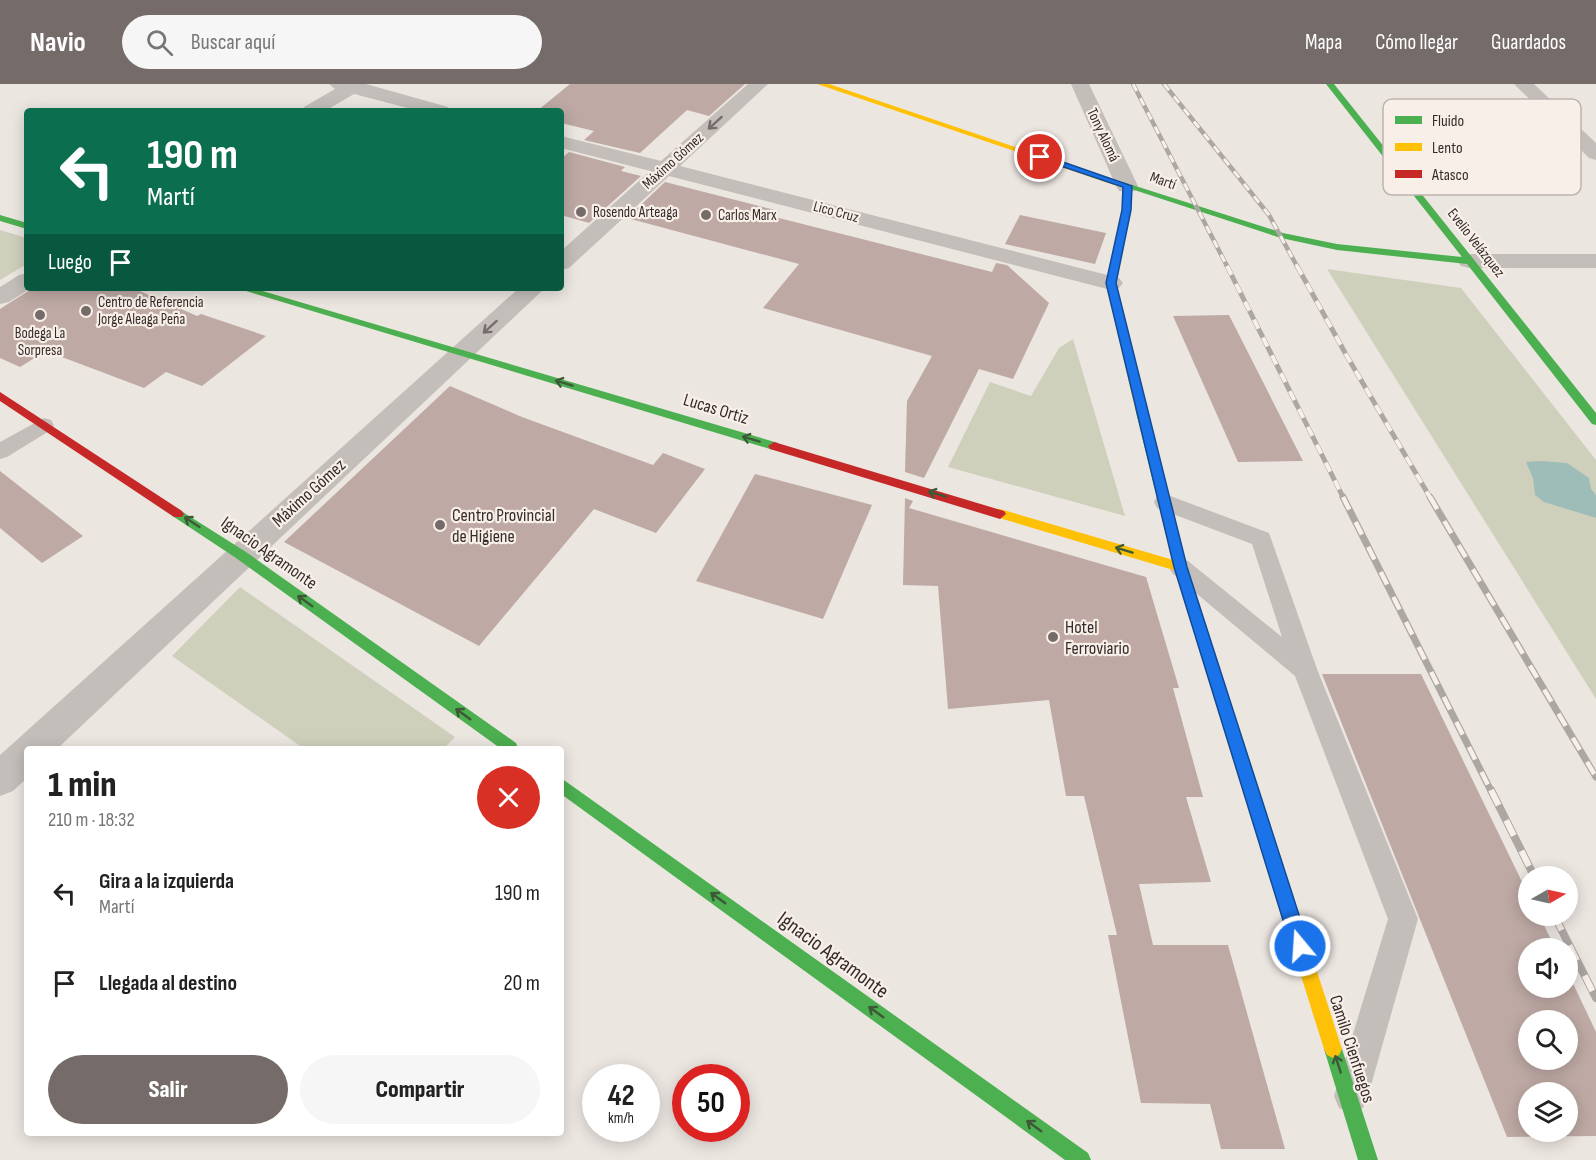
<!DOCTYPE html>
<html lang="es">
<head>
<meta charset="utf-8">
<style>
	body { margin:0; font-family:"Sofia Sans Condensed",sans-serif; background:#f6f6f6; color:#222; height:100vh; display:flex; flex-direction:column; font-size:22px; white-space:nowrap }
	* { box-sizing:border-box; margin:0 }
	p { font-size:20px; color:#767676 }
	.icon { flex:none; width:33px; height:33px; fill:none; stroke:currentColor; stroke-width:2; stroke-linecap:round; stroke-linejoin:round }
	.map { position:relative; flex:1; overflow:hidden }
	.drawer { position:absolute; left:24px; top:662px; width:540px; height:390px; display:flex; flex-direction:column; background:#fff; border-radius:6px; box-shadow:0 3px 15px #0003 }
	.drawer>* { flex:none }
	.guide { position:absolute; left:24px; top:24px; width:540px; height:183px; border-radius:6px; box-shadow:0 3px 15px #0003; background:#0b6e4f; color:#fff; overflow:hidden }
	.needle { width:39px; rotate:81deg }
	.tools { position:absolute; left:1518px; top:782px; display:grid; gap:12px }
	.tools a { display:grid; place-items:center; width:60px; height:60px; border-radius:50%; background:#fff; box-shadow:0 3px 15px #0003; font-size:30px }
	.speed { position:absolute; left:582px; top:980px; display:flex; gap:12px; font-size:30px; font-weight:700; text-align:center }
	.speed>* { display:grid; place-content:center; width:78px; height:78px; border-radius:50%; background:#fff; box-shadow:0 3px 15px #0003; line-height:1 }
	.speed small { font-size:15px; font-weight:400 }
	.speed .limit { border:9px solid #d22; background:#fff; color:#111 }
	.pin { position:absolute; display:grid; place-items:center; width:51px; height:51px; color:#fff; margin:-26px; border:3px solid #fff; border-radius:50%; box-shadow:0 2px 6px #0007 }
	.me { position:absolute; width:66px; margin:-33px; rotate:342deg; stroke-linejoin:round; filter:drop-shadow(0 0 4px #0008) }
	.turn { display:flex; align-items:center; gap:21px; height:126px; padding:0 24px; font-size:27px }
	.turn .icon { width:78px; height:78px; stroke-width:2.5 }
	.turn b { display:block; font-size:42px; line-height:51px }
	.then { display:flex; align-items:center; height:57px; padding:0 24px; background:#0003; gap:12px; font-size:22px }
	.round { display:grid; place-items:center; flex:none; width:63px; height:63px; border-radius:32px; background:#f6f6f6 }
	.summary { display:flex; align-items:center; justify-content:space-between; height:102px; padding:0 24px }
	h1 { font-size:36px; font-weight:800; line-height:45px }
	.action { display:flex; gap:12px; margin-top:auto; padding:12px 24px }
	.action a { flex:1; height:69px; border-radius:36px; background:#756c69; color:#fff; font-size:24px; font-weight:800; line-height:69px; text-align:center }
	.action a+a { background:#f6f6f6; color:#222 }
	ul { padding:0; list-style:none }
	li { display:flex; align-items:center; gap:18px; height:90px; padding:0 24px }
	li div { flex:1 }
	li b { display:block; font-size:22px }
	li em { font-style:normal }
	header { display:flex; align-items:center; gap:36px; box-sizing:border-box; height:84px; padding:0 30px; background:#756c69; color:#fff }
	header strong { font-size:28px }
	nav { display:flex; gap:33px; margin-inline-start:auto; font-size:21px }
	.search { width:420px; height:54px; background:#f6f6f6; display:flex; align-items:center; gap:15px; box-sizing:border-box; padding:0 21px; border-radius:33px; color:#767676; font-size:22px }
	.map>svg:first-child { display:block }
</style>
</head>
<body>
<header>
<strong>Navio</strong>
<div class="search"><svg class="icon" aria-label="search" viewBox="0 0 24 24"><circle cx="10" cy="10" r="6"/><path d="M15 15l6 6"/></svg>Buscar aquí</div>
<nav><a>Mapa</a><a>Cómo llegar</a><a>Guardados</a></nav>
</header>
<div class="map">
<svg width="1596" height="1076" viewBox="0 0 1596 1076">
	<rect width="100%" height="100%" fill="#ece6e1"/>
	<path fill="#cfd0bc" d="M0 146 27 154V180L0 196Z
		M1327 185 1461 204 1596 376V615Z
		M1073 255 1125 432 948 383 990 298 1031 312 1059 264Z
		M240 503 455 653 444 664H303L172 572Z"/>
	<path fill="#9fbdb8" d="M1541 377 1567 379 1589 394 1591 405 1596 411V434L1544 418 1535 411 1533 394 1526 378Z"/>
	<path fill="#bea9a4" fill-rule="evenodd" d="M570 0H745L709 32 687 26 640 69 584 56 594 47 561 39V27H537Z
		M569 68 625 83 621 87 641 92 589 139 561 131V75Z
		M665 98 779 127 775 133 992 188 996 179 1007 181 1049 219 1013 295 979 285 924 394 905 388 907 317 932 272 763 224 799 180 627 134Z
		M1020 131 1106 149 1095 180 1005 160Z
		M33 204H133L197 232 201 230 266 252 202 302 166 288 144 304 46 267 20 283 0 274V225Z
		M1229 231 1303 377 1238 378 1173 232Z
		M450 302 522 333 653 381 663 369 705 385 656 449 594 425 479 562 284 458Z
		M0 387 83 452 42 479 0 444Z
		M755 390 872 421 823 535 696 497Z
		M905 414 913 417 909 424 1146 493 1179 604H1173L1203 713H1186L1211 798 1139 800 1153 861H1228L1285 1065H1221L1210 1020 1141 1019 1108 851H1117L1084 712H1066L1049 616 948 625 938 502 903 501Z
		M1322 590H1421L1528 810V831H1539L1555 864H1528V903H1568V889L1596 948V1052L1507 1053ZM1528 936H1568V975H1528ZM1528 1008H1568V1047H1528Z"/>
	<g fill="none" stroke-linecap="round" stroke-linejoin="round">
		<path fill="#c4beba" fill-rule="evenodd" d="M44 334 51 336 54 341 51 346 7 373 0 375V358Z
			M1165 410 1269 449 1317 585 1418 835 1368 1012 1363 1024 1351 1029 1339 1024 1334 1012 1388 835 1295 592 1172 489 1169 483 1172 477 1180 474 1188 477 1282 553 1252 460 1157 424 1154 418 1157 412Z"/>
		<path fill="#c4beba" fill-rule="evenodd" d="M329 0H366L448 23 451 27H419L354 10 325 27H301L304 23 335 5Z
			M748 0H768L680 82 1119 194 1123 199 1119 204 1111 206 669 92 569 184 561 186V167L650 87 561 64V52L661 77Z
			M1071 0H1089L1138 102 1135 107 1127 108 1119 107 1116 102Z
			M1514 0H1534L1596 59V76L1589 74Z
			M1469 170H1596V184H1469L1461 182 1457 177 1461 172Z
			M27 189V204H31L9 218 0 220V203L19 191Z
			M519 204H545L58 664H27V694L13 707 0 712V671Z"/>
		<path fill="#4caf50" fill-rule="evenodd" d="M1326 0H1334L1596 329V341L1592 340 1467 180 1337 166 1281 154 1116 100 1123 98 1283 149 1337 160 1462 173Z
			M0 131 27 139V145L0 137Z
			M236 204H252L778 359 780 362 774 366 770 365Z
			M1141 320 1147 324 1186 483 1263 720 1260 725 1255 727 1250 725 1247 720 1174 483 1135 324Z
			M178 425 246 468 516 659 518 664H500L236 474 174 433 172 430 174 427Z
			M561 694 1088 1069 1091 1076H1065L561 710Z
			M1333 956 1339 959 1342 965 1378 1076H1358L1324 965 1327 959Z"/>
		<path fill="#ffc107" fill-rule="evenodd" d="M817 0H829L1124 100H1130L1131 127 1116 199 1147 324 1145 327H1137L1135 324 1106 199 1123 127V102H1117Z
			M1000 425 1180 478 1186 483 1180 488 996 433 994 430 996 427Z
			M1255 713 1260 715 1263 720 1342 965 1339 971 1333 974 1327 971 1324 965 1247 720 1250 715Z"/>
		<path fill="#c62828" fill-rule="evenodd" d="M0 308 182 427 184 430 182 433H174L0 317Z
			M774 358 1004 427 1006 430 1000 435 770 365 768 362Z"/>
		<defs>
			<path id="rail-far3" d="M1133 0 1228 184
				M1164 0 1269 131 1298 184"/>
			<path id="rail-far2" d="M1227 182 1344 415
				M1297 182 1348 274 1431 415"/>
			<path id="rail-far1" d="M1343 413 1491 707
				M1430 413 1596 693"/>
			<path id="rail" d="M1491 706 1534 792
				M1554 831 1596 914"/>
		</defs>
		<use href="#rail-far3" stroke="#ada7a4" stroke-width="4.5"/>
		<use href="#rail-far2" stroke="#ada7a4" stroke-width="5"/>
		<use href="#rail-far1" stroke="#ada7a4" stroke-width="7"/>
		<use href="#rail" stroke="#ada7a4" stroke-width="8"/>
		<use href="#rail-far3" stroke="#f8efe9" stroke-width="3" stroke-dasharray="8" stroke-linecap="butt"/>
		<use href="#rail-far2" stroke="#f8efe9" stroke-width="4" stroke-dasharray="10" stroke-linecap="butt"/>
		<use href="#rail-far1" stroke="#f8efe9" stroke-width="4.5" stroke-dasharray="14" stroke-linecap="butt"/>
		<use href="#rail" stroke="#f8efe9" stroke-width="6" stroke-dasharray="17" stroke-linecap="butt"/>
	</g>
	<defs><path id="oneway-shaft" d="M-6 0H5M1.5-3L5.5 0L1.5 3" fill="none" stroke-width="1.6" stroke-linecap="round" stroke-linejoin="round" transform="scale(1.5)"/></defs>
	<g stroke="#756d6a">
		<use href="#oneway-shaft" transform="translate(715 39) rotate(138)"/>
		<use href="#oneway-shaft" transform="translate(490 243) rotate(138)"/>
	</g>
	<g stroke="#3d5937">
		<use href="#oneway-shaft" transform="translate(564 299) rotate(-163)"/>
		<use href="#oneway-shaft" transform="translate(751 355) rotate(-163)"/>
		<use href="#oneway-shaft" transform="translate(937 410) rotate(-163)"/>
		<use href="#oneway-shaft" transform="translate(192 438) rotate(-147)"/>
		<use href="#oneway-shaft" transform="translate(1124 466) rotate(-163)"/>
		<use href="#oneway-shaft" transform="translate(305 517) rotate(-144)"/>
		<use href="#oneway-shaft" transform="translate(463 630) rotate(-144)"/>
		<use href="#oneway-shaft" transform="translate(718 814) rotate(-144)"/>
		<use href="#oneway-shaft" transform="translate(876 928) rotate(-144)"/>
		<use href="#oneway-shaft" transform="translate(1338 980) rotate(-108)"/>
		<use href="#oneway-shaft" transform="translate(1034 1042) rotate(-144)"/>
	</g>
	<path fill="#1a73e8" stroke="#114b97" stroke-width="1.5" d="M1040 70 1132 102 1131 126 1116 199 1187 483 1309 862 1306 868 1300 870 1294 868 1291 862 1174 483 1106 199 1122 126 1123 103 1037 74V71Z"/>
	<g fill="#756c69" stroke="#f8efe9" stroke-width="2">
		<circle cx="581" cy="128" r="6"/>
		<circle cx="706" cy="131" r="6"/>
		<circle cx="86" cy="227" r="6"/>
		<circle cx="40" cy="231" r="6"/>
		<circle cx="440" cy="441" r="6"/>
		<circle cx="1053" cy="553" r="6"/>
	</g>
	<g text-anchor="middle" dominant-baseline="central" stroke-width="4.5" stroke-linejoin="round" paint-order="stroke">
		<g font-size="15" fill="#352b29" stroke="#f8efe9">
			<text transform="translate(1103 51) rotate(65)">Tony Alomá</text>
			<text transform="translate(673 77) rotate(-42)">Máximo Gómez</text>
			<text transform="translate(1163 97) rotate(20)">Martí</text>
			<text transform="translate(836 128) rotate(15)">Lico Cruz</text>
			<text transform="translate(1476 159) rotate(52)">Evelio Velázquez</text>
		</g>
		<g font-size="15" fill="#352b29" stroke="#f8efe9" text-anchor="start">
			<text x="593" y="128">Rosendo Arteaga</text>
			<text x="718" y="131">Carlos Marx</text>
			<text x="98" y="218">Centro de Referencia<tspan x="98" dy="17">Jorge Aleaga Peña</tspan></text>
			<text x="40" y="249" text-anchor="middle">Bodega La<tspan x="40" dy="17">Sorpresa</tspan></text>
		</g>
		<g font-size="18" fill="#352b29" stroke="#f8efe9">
			<text transform="translate(716 325) rotate(17)">Lucas Ortiz</text>
			<text transform="translate(309 409) rotate(-42)">Máximo Gómez</text>
			<text transform="translate(269 469) rotate(35)">Ignacio Agramonte</text>
			<text transform="translate(1352 965) rotate(72)">Camilo Cienfuegos</text>
		</g>
		<g font-size="18" fill="#352b29" stroke="#f8efe9" text-anchor="start">
			<text x="452" y="431">Centro Provincial<tspan x="452" dy="21">de Higiene</tspan></text>
			<text x="1065" y="543">Hotel<tspan x="1065" dy="21">Ferroviario</tspan></text>
		</g>
		<g font-size="21" fill="#352b29" stroke="#f8efe9">
			<text transform="translate(833 871) rotate(36)">Ignacio Agramonte</text>
		</g>
	</g>
	<rect x="1383" y="15" width="198" height="96" rx="9" fill="#f8efe9" stroke="#beb4af" stroke-width="1.5"/>
	<rect x="1395" y="32" width="27" height="8" fill="#4caf50"/>
	<rect x="1395" y="59" width="27" height="8" fill="#ffc107"/>
	<rect x="1395" y="86" width="27" height="8" fill="#c62828"/>
	<g font-size="16" fill="#352b29">
		<text x="1432" y="42">Fluido</text>
		<text x="1432" y="69">Lento</text>
		<text x="1432" y="96">Atasco</text>
	</g>
</svg>
<div class="tools">
<a><svg class="needle" viewBox="-14 -14 28 28"><path d="M0-13l5 13h-10z" fill="#e53935"/><path d="M0 13l5-13h-10z" fill="#767676"/></svg></a>
<a><svg class="icon" aria-label="sound" viewBox="0 0 24 24"><path d="M4 9h4l5-4v14l-5-4H4zM17 9q2 3 0 6"/></svg></a>
<a><svg class="icon" aria-label="search" viewBox="0 0 24 24"><circle cx="10" cy="10" r="6"/><path d="M15 15l6 6"/></svg></a>
<a><svg class="icon" aria-label="layers" viewBox="0 0 24 24"><path d="M12 4l9 5-9 5-9-5zM3 14l9 5 9-5"/></svg></a>
</div>
<div class="speed"><div>42<small>km/h</small></div><div class="limit">50</div></div>
<div class="pin" style="left:1040px;top:73px;background:#d93025"><svg class="icon" aria-label="arrive" viewBox="0 0 24 24"><path d="M6 21V4h12l-3 4 3 4H6"/></svg></div>
<svg class="me" style="left:1300px;top:862px" viewBox="-20 -20 40 40"><circle r="17" fill="#1a73e8" stroke="#fff" stroke-width="3"/><path d="M0-11L8 9 0 5-8 9z" fill="#fff"/></svg>
<div class="guide">
<div class="turn"><svg class="icon" aria-label="left" viewBox="0 0 24 24"><path d="M17 20v-9H6M10 6l-5 5 5 5"/></svg><div><b>190 m</b>Martí</div></div>
<div class="then">Luego<svg class="icon" aria-label="arrive" viewBox="0 0 24 24"><path d="M6 21V4h12l-3 4 3 4H6"/></svg></div>
</div>
<section class="drawer">
<div class="summary"><div><h1>1 min</h1><p>210 m · 18:32</p></div><a class="round" style="background:#d93025;color:#fff"><svg class="icon" aria-label="close" viewBox="0 0 24 24"><path d="M6 6l12 12M18 6L6 18"/></svg></a></div>
<ul>
<li><svg class="icon" aria-label="left" viewBox="0 0 24 24"><path d="M17 20v-9H6M10 6l-5 5 5 5"/></svg><div><b>Gira a la izquierda</b><p>Martí</p></div><em>190 m</em></li>
<li><svg class="icon" aria-label="arrive" viewBox="0 0 24 24"><path d="M6 21V4h12l-3 4 3 4H6"/></svg><div><b>Llegada al destino</b></div><em>20 m</em></li>
</ul>
<div class="action"><a>Salir</a><a>Compartir</a></div>
</section>
</div>
</body>
</html>
